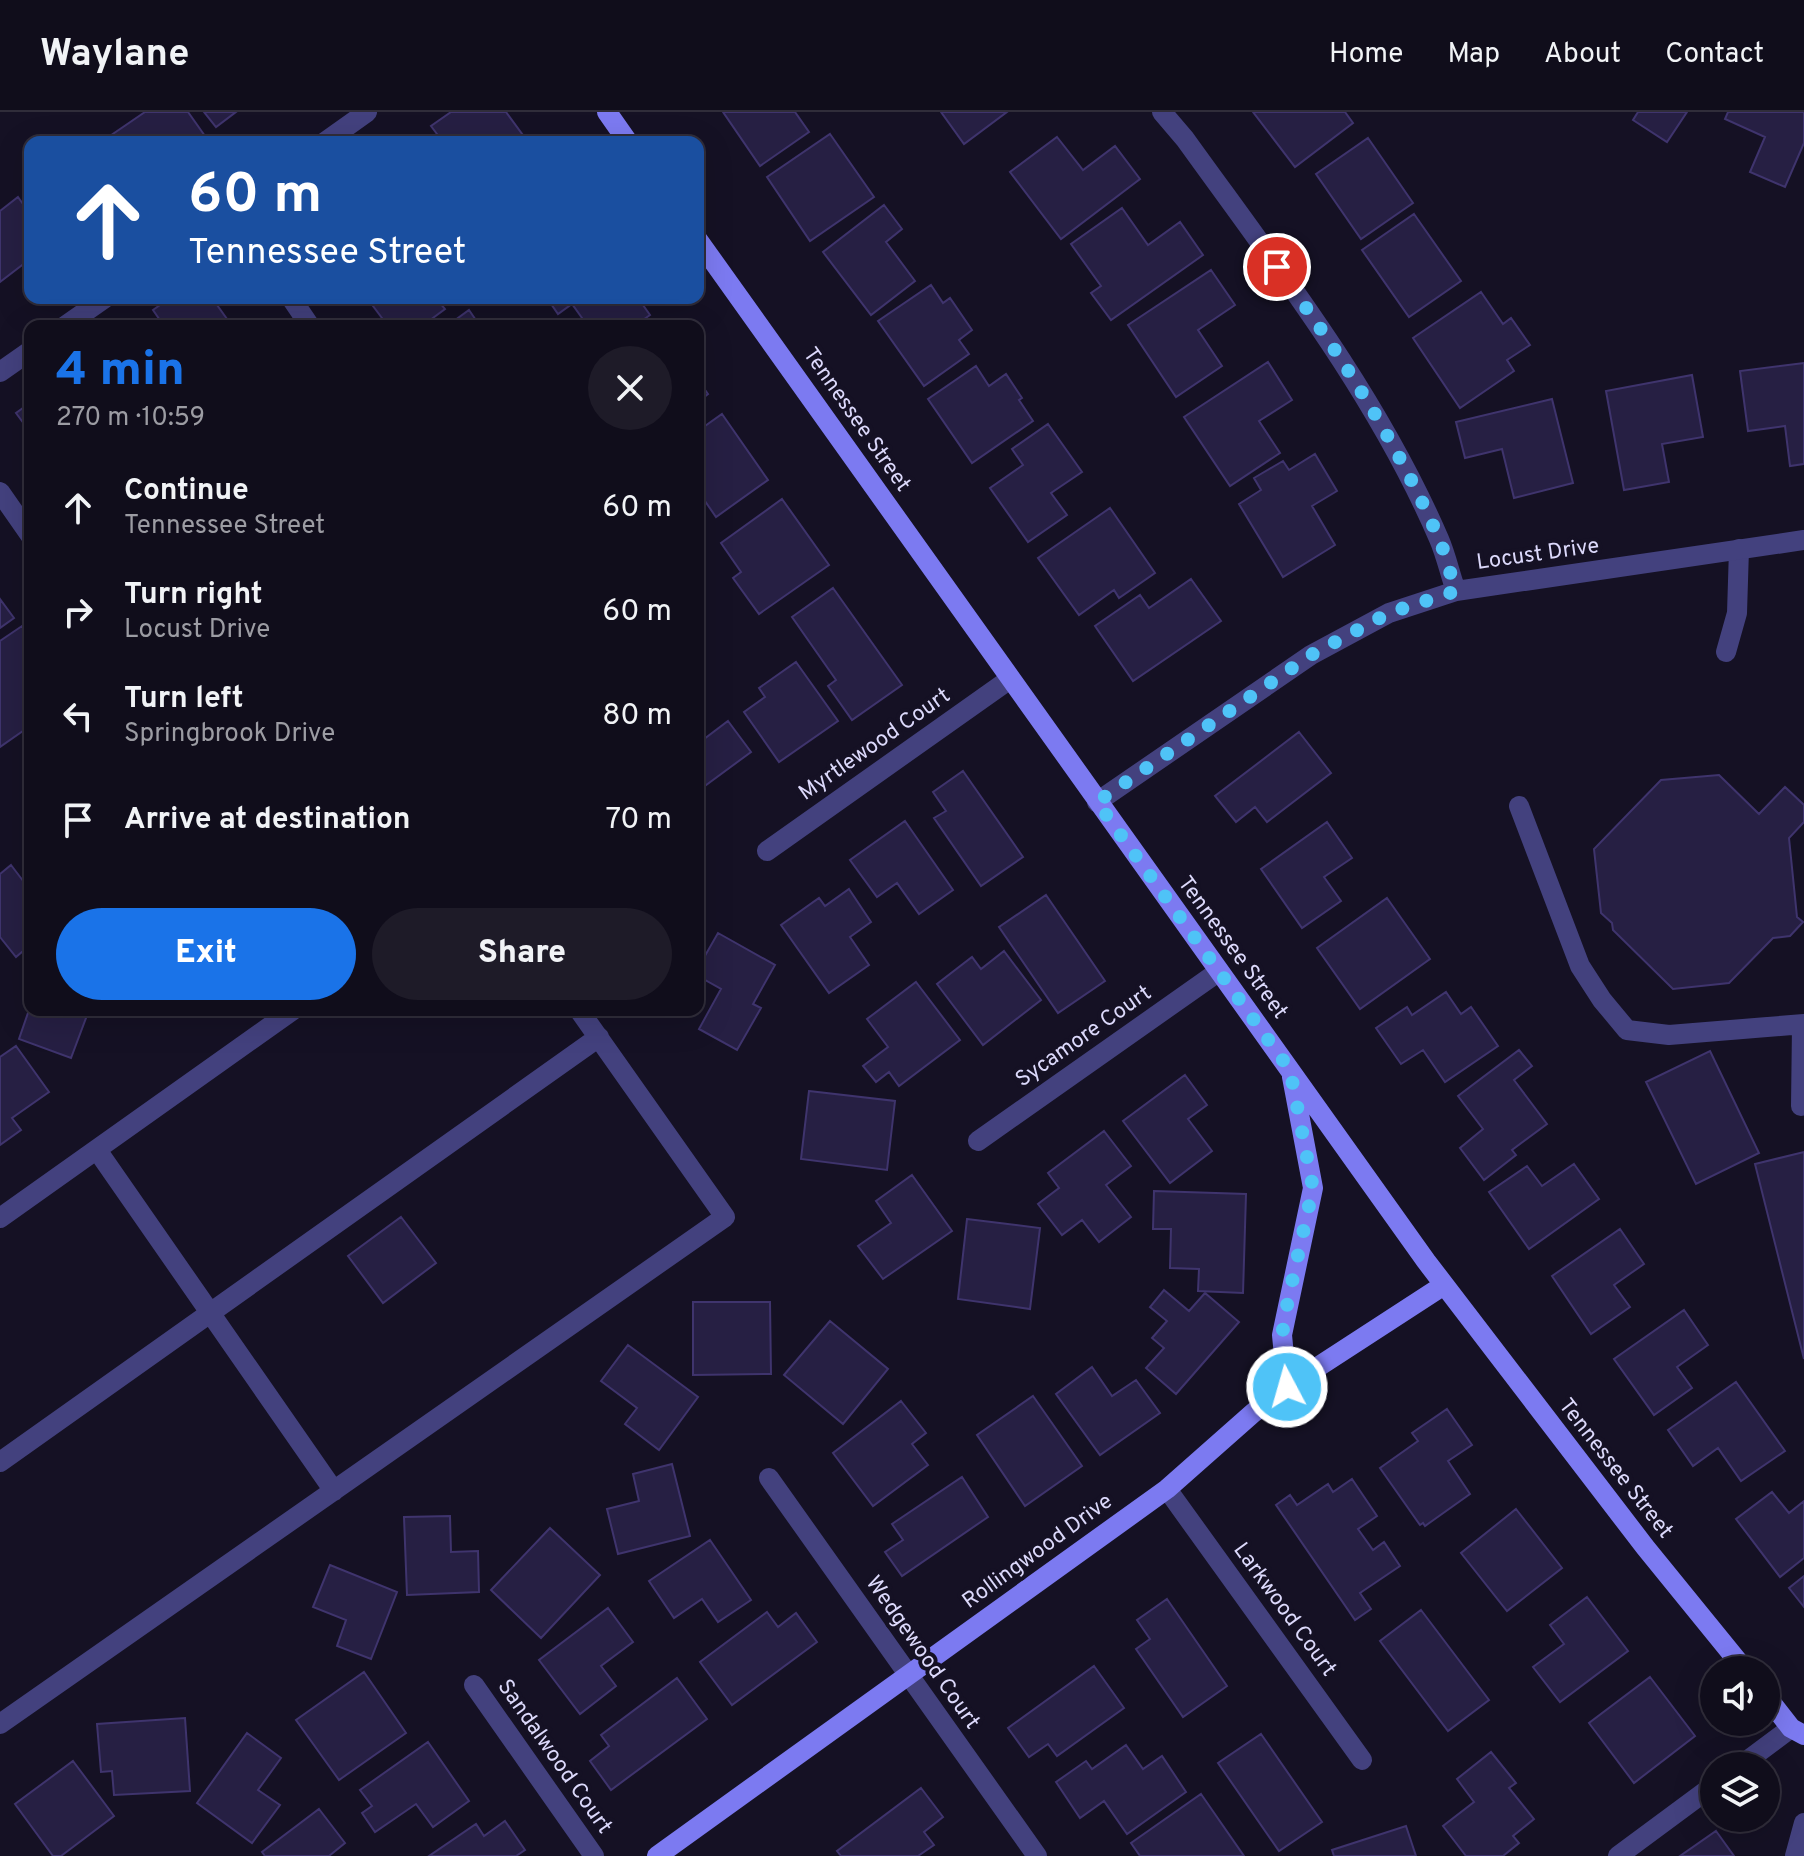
<!DOCTYPE html>
<html lang="en">
<head>
<meta charset="utf-8">
<style>
	body { margin:0; font-family:Overpass,sans-serif; background:#1e1b28; color:#f1f3f6; height:100vh; display:flex; flex-direction:column; font-size:30px; white-space:nowrap }
	* { box-sizing:border-box; margin:0 }
	p { font-size:26px; color:#9c9ca3 }
	.icon { flex:none; width:44px; height:44px; fill:none; stroke:currentColor; stroke-width:2; stroke-linecap:round; stroke-linejoin:round }
	.map { position:relative; flex:1; overflow:hidden }
	.sheet { position:absolute; left:24px; top:208px; width:680px; height:696px; display:flex; flex-direction:column; background:#100d1b; border-radius:16px; box-shadow:0 8px 32px #0002,0 0 0 2px #302d3a }
	.sheet>* { flex:none }
	.top-card { position:absolute; left:24px; top:24px; width:680px; height:168px; border-radius:16px; box-shadow:0 8px 32px #0002,0 0 0 2px #302d3a; background:#1a4fa0; color:#fff; overflow:hidden }
	.fabs { position:absolute; left:1700px; top:1544px; display:grid; gap:16px }
	.fabs a { display:grid; place-items:center; width:80px; height:80px; border-radius:50%; background:#100d1b; box-shadow:0 8px 32px #0002,0 0 0 2px #302d3a; font-size:40px }
	.pin { position:absolute; display:grid; place-items:center; width:68px; height:68px; color:#fff; margin:-34px; border:4px solid #fff; border-radius:50%; box-shadow:0 2px 8px #0007 }
	.me { position:absolute; width:88px; margin:-44px; rotate:354deg; stroke-linejoin:round; filter:drop-shadow(0 0 6px #0008) }
	.turn { display:flex; align-items:center; gap:28px; height:168px; padding:0 32px; font-size:36px }
	.turn .icon { width:104px; height:104px; stroke-width:2.5 }
	.turn b { display:block; font-size:56px; line-height:68px }
	.round { display:grid; place-items:center; flex:none; width:84px; height:84px; border-radius:42px; background:#1e1b28 }
	.headline { display:flex; align-items:center; justify-content:space-between; height:136px; padding:0 32px }
	h1 { font-size:48px; font-weight:800; line-height:60px; color:#1a73e8 }
	.cta { display:flex; gap:16px; margin-top:auto; padding:16px 32px }
	.cta a { flex:1; height:92px; border-radius:48px; background:#1a73e8; color:#fff; font-size:32px; font-weight:800; line-height:92px; text-align:center }
	.cta a+a { background:#1e1b28; color:#f1f3f6 }
	ul { padding:0; list-style:none }
	li { display:flex; align-items:center; gap:24px; height:104px; padding:0 32px }
	li div { flex:1 }
	li b { display:block; font-size:30px }
	li em { font-style:normal }
	header { display:flex; align-items:center; gap:48px; box-sizing:border-box; height:112px; padding:0 40px; background:#100d1b; border-bottom:2px solid #302d3a }
	header strong { font-size:38px }
	nav { display:flex; gap:44px; margin-inline-start:auto; font-size:28px }
	.map>svg:first-child { display:block }
</style>
</head>
<body>
<header>
<strong>Waylane</strong>
<nav><a>Home</a><a>Map</a><a>About</a><a>Contact</a></nav>
</header>
<div class="map">
<svg width="1804" height="1744" viewBox="0 0 1804 1744">
	<rect width="100%" height="100%" fill="#151124"/>
	<path fill="#261f43" stroke="#3f346d" stroke-width="2" d="M145 0H188L205 24 197 30H110L107 26Z
		M204 0H236L216 15Z
		M451 0H506L528 30H443L431 14Z
		M723 0H795L809 20 760 54Z
		M941 0H1007L964 32Z
		M1253 0H1345L1353 11 1295 55Z
		M1638 0H1687L1667 30 1633 8Z
		M1728 0H1804V31L1785 75 1750 60 1765 25 1725 7Z
		M830 22 874 85 810 129 767 65Z
		M1057 25 1083 58 1115 34 1140 67 1061 127 1010 60Z
		M1368 26 1413 91 1361 127 1316 62Z
		M18 85 30 102V147L0 170V99Z
		M884 93 902 117 886 130 915 169 871 203 823 140Z
		M1122 96 1148 133 1180 110 1203 143 1111 208 1091 181 1101 174 1071 132Z
		M1414 102 1461 169 1409 205 1362 138Z
		M1211 158 1235 193 1198 218 1222 254 1176 285 1128 213Z
		M931 173 943 191 950 186 972 218 959 228 969 242 924 274 878 209Z
		M1481 180 1503 212 1511 206 1530 233 1507 248 1514 259 1460 296 1413 226Z
		M170 186H212L232 214H164L153 198Z
		M367 186H436L445 197 422 214H388Z
		M547 186H638L650 203 634 214H571L582 206 572 192 558 202Z
		M469 198 480 214H447Z
		M1268 250 1292 288 1259 309 1280 341 1230 374 1184 305Z
		M1804 251V352L1790 354 1785 314 1748 319 1740 259Z
		M976 254 989 274 1006 262 1022 286 1019 288 1033 309 972 351 928 287Z
		M1692 263 1703 325 1662 332 1669 370 1624 378 1606 279Z
		M698 268 708 282 698 290Z
		M1552 287 1573 371 1514 386 1502 337 1465 346 1456 310Z
		M30 291V320L16 301Z
		M722 302 768 368 716 405 698 379V319Z
		M1048 312 1082 360 1051 381 1067 403 1028 430 990 376 1023 353 1012 337Z
		M1315 342 1337 379 1312 394 1335 433 1283 465 1239 392 1261 378 1254 366 1283 349 1289 358Z
		M782 387 829 453 759 502 733 466 741 460 721 431Z
		M1110 396 1155 461 1119 486 1114 478 1079 503 1038 446Z
		M1191 467 1221 509 1133 569 1095 514 1140 483 1149 496Z
		M833 476 902 573 852 608 828 574 836 568 792 505Z
		M0 487 14 506 0 516Z
		M22 514 30 525V614L0 635V529Z
		M796 550 838 609 779 650 744 600 765 585 759 576Z
		M728 609 751 640 698 679V618L704 627Z
		M1299 620 1331 661 1267 710 1255 695 1236 710 1215 684Z
		M963 659 1023 745 981 774 934 706 946 699 933 680Z
		M1719 663 1759 702 1785 675 1804 693V710L1789 726 1797 805 1803 810 1790 824 1773 826 1729 871 1673 877 1613 818 1612 811 1601 801 1594 737 1661 668Z
		M905 709 953 778 919 802 897 771 877 785 850 748Z
		M1327 710 1352 746 1324 765 1341 789 1302 816 1261 757Z
		M11 753 30 778V833L16 845 0 825V762Z
		M849 777 871 810 850 825 869 853 829 881 781 813 819 786 825 794Z
		M1046 783 1105 869 1058 901 999 815Z
		M1387 786 1430 847 1360 897 1317 836Z
		M718 821 775 853 753 892 761 896 737 938 699 917 721 877 698 864V856Z
		M1004 839 1041 888 983 933 937 872 972 845 981 857Z
		M916 870 960 928 899 974 889 960 876 970 863 954 888 935 867 907Z
		M1446 880 1461 902 1471 895 1498 934 1445 970 1423 938 1401 952 1376 916 1407 895 1412 903Z
		M30 895V898H89L71 946 19 927Z
		M16 934 49 980 12 1006 21 1018 0 1033V945Z
		M1519 938 1532 954 1514 968 1547 1012 1512 1038 1516 1043 1484 1068 1460 1036 1483 1017 1458 984Z
		M1710 939 1759 1041 1696 1072 1646 970Z
		M1185 963 1207 993 1188 1007 1212 1039 1170 1071 1123 1009Z
		M809 979 895 989 887 1058 801 1047Z
		M1104 1019 1131 1054 1106 1073 1131 1105 1099 1130 1082 1108 1062 1123 1038 1092 1059 1076 1048 1061Z
		M1804 1040V1247L1755 1052Z
		M1574 1052 1599 1087 1529 1137 1489 1080 1527 1054 1542 1074Z
		M912 1063 952 1119 883 1167 858 1134 891 1111 876 1089Z
		M1154 1079 1246 1082 1243 1181 1198 1179 1199 1157 1170 1156 1171 1117H1153Z
		M401 1105 436 1151 383 1191 348 1144Z
		M967 1107 1040 1116 1030 1197 958 1187Z
		M1620 1117 1644 1152 1614 1173 1630 1195 1591 1222 1552 1164Z
		M1164 1178 1189 1199 1205 1181 1239 1210 1176 1282 1146 1256 1164 1236 1152 1226 1167 1209 1150 1195Z
		M693 1190H770L771 1262 693 1263Z
		M1684 1198 1708 1233 1677 1255 1692 1276 1654 1303 1614 1247Z
		M830 1209 888 1257 843 1312 784 1263Z
		M628 1233 698 1285 659 1338 625 1312 637 1296 601 1269Z
		M1092 1255 1112 1284 1136 1268 1160 1301 1100 1343 1056 1282Z
		M1736 1270 1785 1339 1741 1369 1718 1336 1693 1354 1668 1318Z
		M1033 1284 1082 1354 1025 1394 977 1323Z
		M901 1289 926 1321 912 1332 928 1353 873 1394 833 1341Z
		M1447 1297 1472 1333 1448 1349 1470 1382 1425 1414 1423 1411 1420 1413 1380 1356 1418 1329 1412 1321Z
		M672 1352 690 1424 618 1442 607 1397 639 1389 633 1362Z
		M962 1365 988 1405 902 1464 885 1440 903 1428 892 1412Z
		M1352 1367 1377 1404 1358 1417 1373 1438 1384 1430 1400 1454 1360 1481 1371 1497 1355 1508 1276 1393 1290 1383 1297 1393 1328 1372 1333 1380Z
		M1772 1380 1789 1401 1804 1389V1446L1780 1465 1736 1407Z
		M1516 1397 1562 1456 1507 1499 1461 1441Z
		M450 1404 451 1440 478 1439 479 1480 407 1483 404 1405Z
		M550 1416 600 1463 541 1526 491 1478Z
		M710 1428 751 1488 718 1510 702 1487 674 1506 649 1469Z
		M330 1453 397 1480 371 1547 337 1534 346 1508 313 1495Z
		M1804 1464V1495L1789 1476Z
		M1587 1485 1628 1539 1560 1590 1533 1555 1564 1532 1550 1513Z
		M1167 1487 1227 1574 1183 1605 1136 1537 1150 1527 1137 1508Z
		M608 1496 633 1530 601 1554 616 1574 580 1602 539 1548Z
		M1421 1498 1489 1588 1448 1619 1380 1529Z
		M767 1500 778 1515 796 1501 817 1530 732 1593 700 1550Z
		M1094 1554 1124 1596 1057 1644 1048 1632 1029 1645 1008 1616Z
		M364 1560 406 1621 339 1668 296 1608Z
		M1650 1565 1695 1624 1634 1671 1589 1611Z
		M677 1566 707 1607 611 1678 590 1649 609 1634 601 1623Z
		M185 1606 190 1679 114 1683 112 1659 101 1660 97 1612Z
		M247 1621 281 1646 258 1678 280 1693 252 1731 197 1691Z
		M1261 1622 1322 1710 1279 1739 1218 1651Z
		M428 1630 469 1689 433 1715 416 1692 375 1720 362 1701 372 1694 360 1678Z
		M1126 1633 1143 1657 1162 1644 1186 1680 1127 1722 1104 1689 1080 1706 1056 1670 1086 1649 1092 1657Z
		M1491 1640 1516 1671 1509 1676 1534 1707 1513 1724 1519 1731 1503 1744H1466L1443 1714 1474 1690 1457 1667Z
		M73 1649 114 1704 61 1744H53L15 1692Z
		M921 1676 943 1705 924 1720 934 1733 918 1744H841L837 1739Z
		M1201 1682 1244 1744H1140L1131 1731Z
		M319 1697 345 1731 329 1744H265L262 1740Z
		M505 1709 525 1738 516 1744H429L476 1712 484 1724Z
		M1406 1714 1416 1744H1334L1332 1738Z
		M1716 1719 1734 1744H1680Z"/>
	<g fill="none" stroke-linecap="round" stroke-linejoin="round">
		<path stroke="#43417e" stroke-width="20" d="M1726 540 1737 501 1739 437
			M1519 694 1580 854 1602 888 1627 918 1669 923 1804 912
			M1801 994 1802 913
			M97 1038 334 1379
			M0 1106 293 898
			M0 1350 599 925
			M0 1612 725 1105 579 898
			M1795 1744 1804 1711"/>
		<path stroke="#43417e" stroke-width="20" d="M1162 0 1185 27C1277 155 1376 281 1439 427 1446 443 1450 462 1456 479
			M325 30 367 0
			M291 186 310 214
			M65 214 105 186
			M0 260 30 239
			M0 380 30 423
			M1097 690 1311 543 1389 501 1456 479 1804 428
			M767 739 1010 567
			M978 1029 1218 860
			M769 1366 1037 1744
			M1167 1377 1362 1648
			M474 1573 594 1744
			M1740 1654 1791 1616
			M1618 1744 1714 1673"/>
		<path stroke="#7c7af1" stroke-width="20" d="M607 0 628 30
			M698 128 1426 1149 1645 1435 1745 1558
			M1287 1275 1282 1223 1313 1076 1292 965
			M1766 1584 1791 1616 1804 1623
			M657 1744 1167 1377 1253 1301 1287 1275 1444 1173"/>
	</g>
	<g fill="none" stroke-linecap="round" stroke-linejoin="round">
		<path stroke="#4fc3f7" stroke-width="14" stroke-dasharray="0 25.2" d="M1277 155C1339 240 1397 330 1439 427 1446 443 1450 462 1456 479L1389 501 1311 543 1097 690 1290 958 1313 1076 1288 1188 1282 1223 1287 1275"/>
	</g>
	<g text-anchor="middle" dominant-baseline="central" stroke-width="8" stroke-linejoin="round" paint-order="stroke">
		<g font-size="22" fill="#dcd9fb" stroke="#151124">
			<text transform="translate(856 308) rotate(55)">Tennessee Street</text>
			<text transform="translate(1538 443) rotate(-8)">Locust Drive</text>
			<text transform="translate(875 633) rotate(-35)">Myrtlewood Court</text>
			<text transform="translate(1232 836) rotate(54)">Tennessee Street</text>
			<text transform="translate(1084 925) rotate(-35)">Sycamore Court</text>
			<text transform="translate(1615 1357) rotate(52)">Tennessee Street</text>
			<text transform="translate(1038 1440) rotate(-36)">Rollingwood Drive</text>
			<text transform="translate(1284 1498) rotate(54)">Larkwood Court</text>
			<text transform="translate(922 1541) rotate(55)">Wedgewood Court</text>
			<text transform="translate(554 1645) rotate(55)">Sandalwood Court</text>
		</g>
	</g>
</svg>
<div class="fabs">
<a><svg class="icon" aria-label="sound" viewBox="0 0 24 24"><path d="M4 9h4l5-4v14l-5-4H4zM17 9q2 3 0 6"/></svg></a>
<a><svg class="icon" aria-label="layers" viewBox="0 0 24 24"><path d="M12 4l9 5-9 5-9-5zM3 14l9 5 9-5"/></svg></a>
</div>
<div class="pin" style="left:1277px;top:155px;background:#d93025"><svg class="icon" aria-label="arrive" viewBox="0 0 24 24"><path d="M6 21V4h12l-3 4 3 4H6"/></svg></div>
<svg class="me" style="left:1287px;top:1275px" viewBox="-20 -20 40 40"><circle r="17" fill="#4fc3f7" stroke="#fff" stroke-width="3"/><path d="M0-11L8 9 0 5-8 9z" fill="#fff"/></svg>
<div class="top-card">
<div class="turn"><svg class="icon" aria-label="ahead" viewBox="0 0 24 24"><path d="M12 20V5M6 11l6-6 6 6"/></svg><div><b>60 m</b>Tennessee Street</div></div>
</div>
<section class="sheet">
<div class="headline"><div><h1>4 min</h1><p>270 m · 10:59</p></div><a class="round"><svg class="icon" aria-label="close" viewBox="0 0 24 24"><path d="M6 6l12 12M18 6L6 18"/></svg></a></div>
<ul>
<li><svg class="icon" aria-label="ahead" viewBox="0 0 24 24"><path d="M12 20V5M6 11l6-6 6 6"/></svg><div><b>Continue</b><p>Tennessee Street</p></div><em>60 m</em></li>
<li><svg class="icon" aria-label="right" viewBox="0 0 24 24"><path d="M7 20v-9h11M14 6l5 5-5 5"/></svg><div><b>Turn right</b><p>Locust Drive</p></div><em>60 m</em></li>
<li><svg class="icon" aria-label="left" viewBox="0 0 24 24"><path d="M17 20v-9H6M10 6l-5 5 5 5"/></svg><div><b>Turn left</b><p>Springbrook Drive</p></div><em>80 m</em></li>
<li><svg class="icon" aria-label="arrive" viewBox="0 0 24 24"><path d="M6 21V4h12l-3 4 3 4H6"/></svg><div><b>Arrive at destination</b></div><em>70 m</em></li>
</ul>
<div class="cta"><a>Exit</a><a>Share</a></div>
</section>
</div>
</body>
</html>
